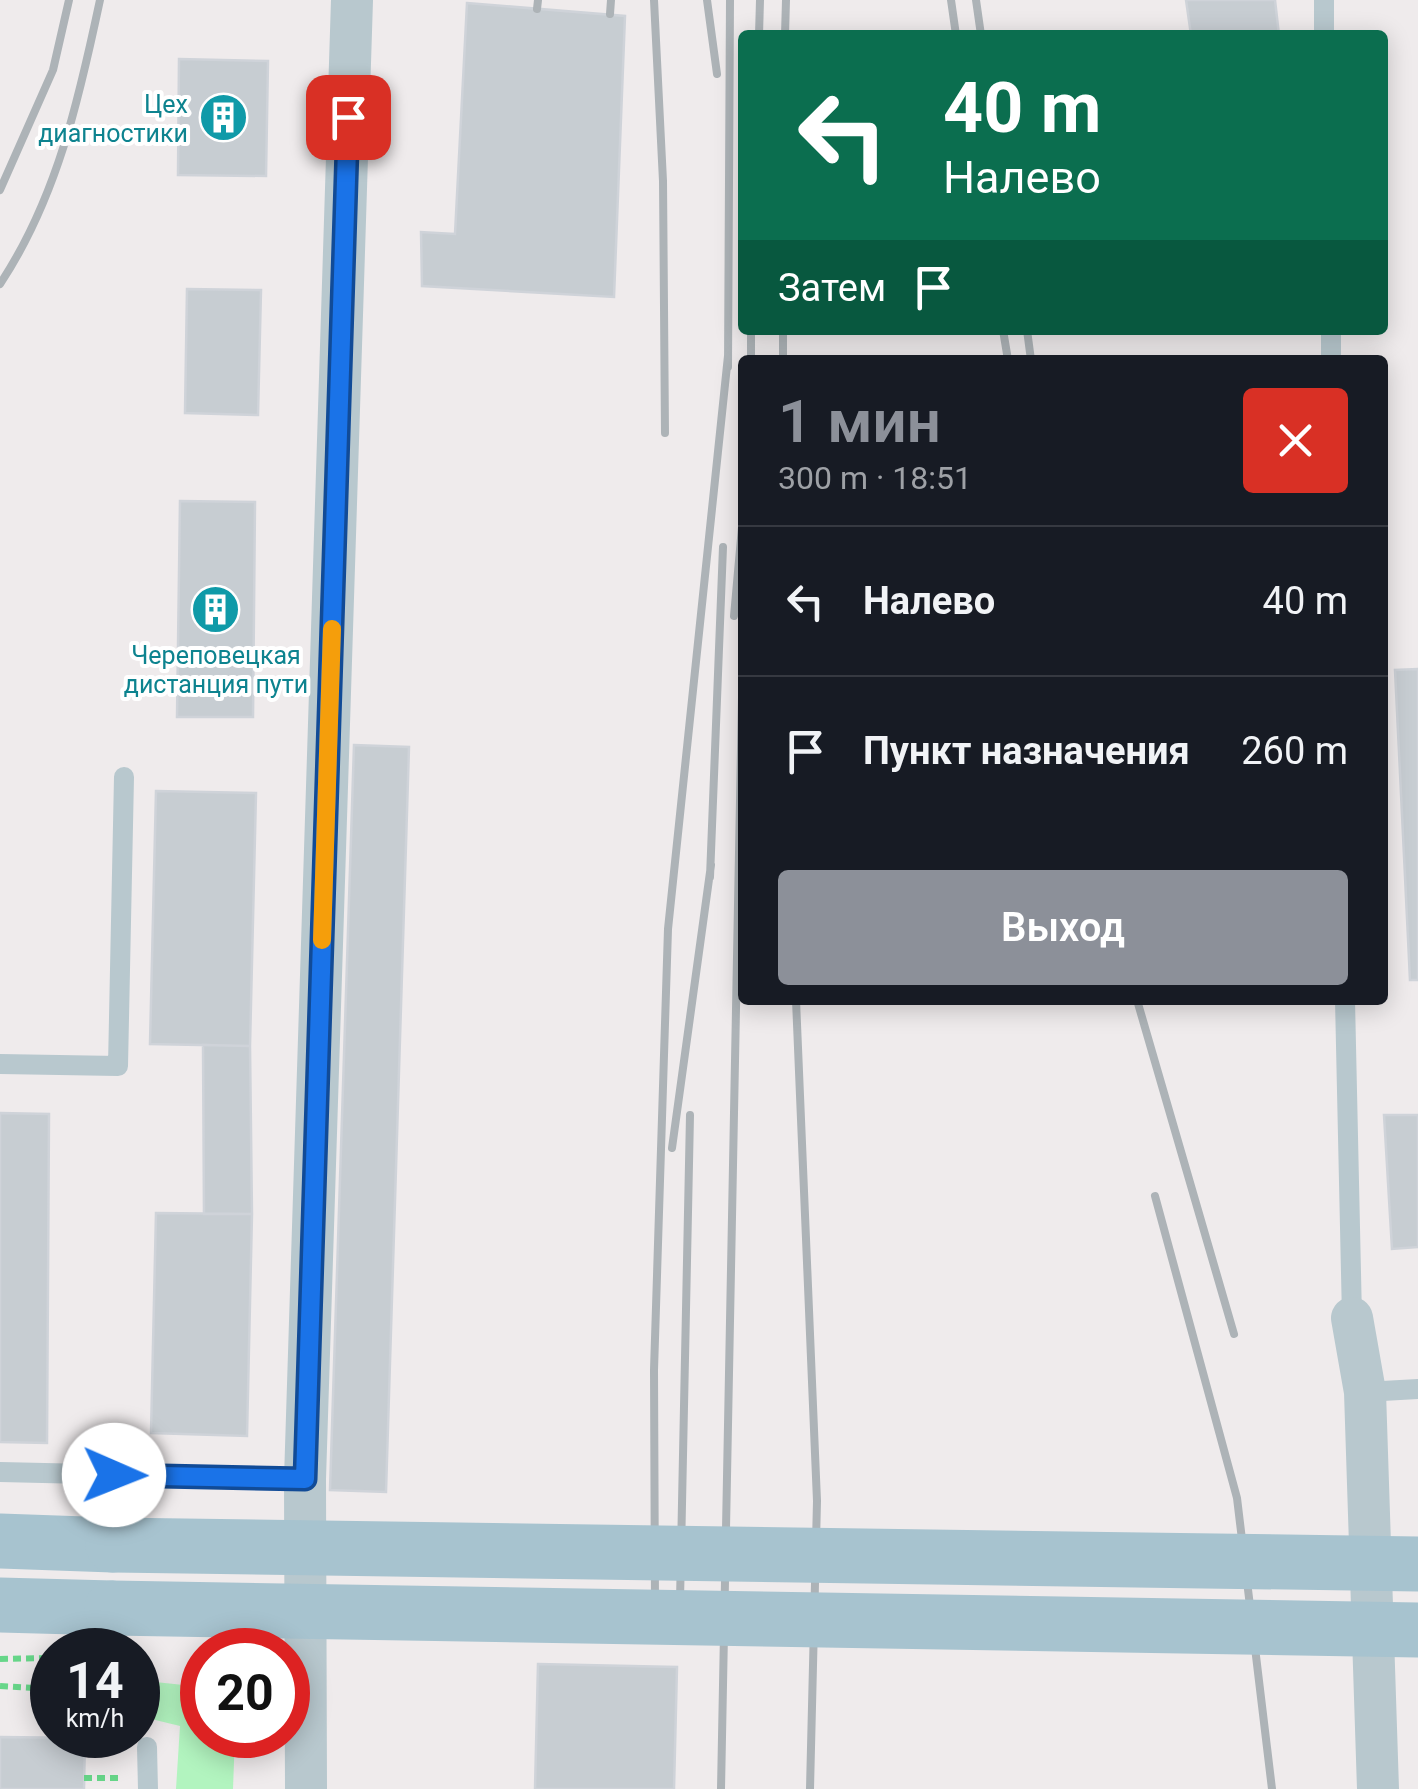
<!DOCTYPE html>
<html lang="ru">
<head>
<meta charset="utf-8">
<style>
	body { margin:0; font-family:Roboto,sans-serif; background:#242831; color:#f1f3f6; height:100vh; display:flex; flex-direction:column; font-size:38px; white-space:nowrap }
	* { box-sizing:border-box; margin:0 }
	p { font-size:32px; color:#9ea1a6 }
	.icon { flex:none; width:55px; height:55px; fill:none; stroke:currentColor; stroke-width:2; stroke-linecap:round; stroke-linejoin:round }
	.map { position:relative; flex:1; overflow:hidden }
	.details { position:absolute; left:738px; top:355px; width:650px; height:650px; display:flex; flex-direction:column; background:#171b24; border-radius:10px; box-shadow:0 5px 25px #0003 }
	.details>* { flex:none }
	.guide { position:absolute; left:738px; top:30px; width:650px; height:305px; border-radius:10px; box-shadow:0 5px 25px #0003; background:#0b6e4f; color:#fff; overflow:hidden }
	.speed { position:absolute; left:30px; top:1628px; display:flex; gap:20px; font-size:50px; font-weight:700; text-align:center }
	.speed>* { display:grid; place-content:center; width:130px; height:130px; border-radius:50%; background:#171b24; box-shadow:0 5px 25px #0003; line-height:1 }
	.speed small { font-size:25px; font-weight:400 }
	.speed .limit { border:15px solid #d22; background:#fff; color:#111 }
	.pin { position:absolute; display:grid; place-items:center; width:85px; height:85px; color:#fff; margin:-42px; border-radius:20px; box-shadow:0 5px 15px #0006 }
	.me { position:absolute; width:110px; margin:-55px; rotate:91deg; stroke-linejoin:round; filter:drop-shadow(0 0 8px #0008) }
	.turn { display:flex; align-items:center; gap:35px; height:210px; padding:0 40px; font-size:45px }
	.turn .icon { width:130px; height:130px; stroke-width:2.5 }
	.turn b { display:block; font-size:70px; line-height:85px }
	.then { display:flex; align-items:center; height:95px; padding:0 40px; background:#0003; gap:20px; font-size:38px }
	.round { display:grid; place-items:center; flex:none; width:105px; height:105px; border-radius:10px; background:#242831 }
	.head { display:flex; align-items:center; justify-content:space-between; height:170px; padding:0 40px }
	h1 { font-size:60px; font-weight:600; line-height:75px; color:#8c9099 }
	.cta { display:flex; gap:20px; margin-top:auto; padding:20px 40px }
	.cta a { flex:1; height:115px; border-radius:10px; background:#8c9099; color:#fff; font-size:40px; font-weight:600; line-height:115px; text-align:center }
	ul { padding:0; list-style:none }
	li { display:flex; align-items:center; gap:30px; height:150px; padding:0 40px; border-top:2px solid #363941 }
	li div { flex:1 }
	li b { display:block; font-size:38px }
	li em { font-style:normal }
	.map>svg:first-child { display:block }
</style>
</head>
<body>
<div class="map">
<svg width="1418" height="1789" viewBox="0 0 1418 1789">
	<rect width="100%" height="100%" fill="#efebec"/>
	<path fill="#b2f4bf" d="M146 1681 202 1687V1735H235L233 1789H176L180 1726 143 1717Z"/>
	<path fill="#c7cdd2" stroke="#cfd3d9" stroke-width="2.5" d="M1186 0H1275L1279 35H1191Z
		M467 3 625 16 614 297 422 286 421 232 455 234Z
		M179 59 268 61 266 176 178 175Z
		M187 289 261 290 258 415 185 413Z
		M180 501 255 502 253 717H177Z
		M1418 669V980H1410L1395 670Z
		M354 745 409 747 386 1492 330 1490Z
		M156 791 256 793 250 1046 150 1044Z
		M203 1045 250 1046 252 1214H204Z
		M0 1113 49 1114 47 1443 0 1442Z
		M1384 1115H1418V1247L1392 1249Z
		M156 1213 252 1214 247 1436 151 1433Z
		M538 1664 677 1667 674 1789H535Z
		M0 1737 85 1738 84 1789H0Z"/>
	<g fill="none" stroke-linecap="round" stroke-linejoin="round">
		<path stroke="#67d689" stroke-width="6" stroke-dasharray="8 5" stroke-linecap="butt" d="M0 1659 52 1658
			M0 1686 52 1689
			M84 1778H123"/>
		<path stroke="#b8c8ce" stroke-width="20" d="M1324 0V35
			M1331 330V360
			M1345 1000 1352 1318
			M0 1064 118 1066 124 777
			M1365 1392 1418 1389
			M0 1472 305 1479
			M147 1747 148 1789"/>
		<path stroke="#b8c8ce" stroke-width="42" d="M1352 1318 1365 1392 1378 1789
			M306 1789 305 1479 352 0"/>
		<path stroke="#a7c3cf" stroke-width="55" d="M0 1541 113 1545
			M0 1605 112 1608"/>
		<path stroke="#adb3b7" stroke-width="8" d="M654 0 663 181 665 433
			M707 0 717 74
			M951 0 956 35
			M976 0 981 35
			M537 9 538 0
			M610 14 611 0
			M759 35 760 0
			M785 35 786 0
			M0 190 53 70 69 0
			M0 284C57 198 79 99 100 0
			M1003 330 1008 360
			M1027 330 1031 360
			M751 360V330
			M783 360V330
			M728 367 730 0
			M734 616 742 527
			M710 877 723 547
			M796 1000 817 1501 810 1789
			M1137 1000 1234 1334
			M672 1148 711 865
			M1155 1196 1237 1498 1272 1789
			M680 1601 690 1115
			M655 1603 654 1370 668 929 728 356
			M721 1789 742 697"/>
		<path stroke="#a7c3cf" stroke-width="55" d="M113 1545 1418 1564
			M112 1608 1418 1630"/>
	</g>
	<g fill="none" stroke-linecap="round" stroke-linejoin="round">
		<defs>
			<path id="route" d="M114 1475 305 1479 348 117"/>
		</defs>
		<use href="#route" stroke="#114b97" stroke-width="25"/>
		<use href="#route" stroke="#1a73e8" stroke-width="18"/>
		<path stroke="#f59e0b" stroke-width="18" d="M322 940 332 629"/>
	</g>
	<defs>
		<symbol id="building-disc" viewBox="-11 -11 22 22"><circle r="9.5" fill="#0f9aa8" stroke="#fff"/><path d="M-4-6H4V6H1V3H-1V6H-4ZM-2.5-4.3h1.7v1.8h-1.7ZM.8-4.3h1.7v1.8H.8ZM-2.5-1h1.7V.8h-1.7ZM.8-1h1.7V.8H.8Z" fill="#fff"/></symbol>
	</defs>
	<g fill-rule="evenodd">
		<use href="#building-disc" x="196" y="90" width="55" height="55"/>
		<use href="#building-disc" x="188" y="582" width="55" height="55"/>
	</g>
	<g text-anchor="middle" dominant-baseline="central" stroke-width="8" stroke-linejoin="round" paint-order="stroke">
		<g font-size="25" fill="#0d838f" stroke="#fff" text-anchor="end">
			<text x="188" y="104">Цех<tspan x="188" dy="29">диагностики</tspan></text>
			<text x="216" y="655" text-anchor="middle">Череповецкая<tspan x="216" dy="29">дистанция пути</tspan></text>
		</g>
	</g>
</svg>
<div class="speed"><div>14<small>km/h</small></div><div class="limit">20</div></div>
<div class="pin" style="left:348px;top:117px;background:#d93025"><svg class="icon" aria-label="arrive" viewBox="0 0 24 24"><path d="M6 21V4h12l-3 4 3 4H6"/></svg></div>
<svg class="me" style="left:114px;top:1475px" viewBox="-20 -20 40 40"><circle r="19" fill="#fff"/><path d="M0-13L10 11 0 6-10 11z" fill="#1a73e8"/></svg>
<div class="guide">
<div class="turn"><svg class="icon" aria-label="left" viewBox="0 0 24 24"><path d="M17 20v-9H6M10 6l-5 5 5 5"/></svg><div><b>40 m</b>Налево</div></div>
<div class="then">Затем<svg class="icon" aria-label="arrive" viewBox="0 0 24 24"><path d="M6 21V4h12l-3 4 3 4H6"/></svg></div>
</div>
<section class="details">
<div class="head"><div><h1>1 мин</h1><p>300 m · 18:51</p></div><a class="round" style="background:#d93025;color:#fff"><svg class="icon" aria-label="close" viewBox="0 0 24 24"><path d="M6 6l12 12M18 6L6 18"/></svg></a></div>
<ul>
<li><svg class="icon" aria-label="left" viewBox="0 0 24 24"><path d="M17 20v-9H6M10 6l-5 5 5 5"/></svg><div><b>Налево</b></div><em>40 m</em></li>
<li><svg class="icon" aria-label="arrive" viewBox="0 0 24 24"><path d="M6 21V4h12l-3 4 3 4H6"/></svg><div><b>Пункт назначения</b></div><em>260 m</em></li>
</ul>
<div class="cta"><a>Выход</a></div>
</section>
</div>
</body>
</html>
